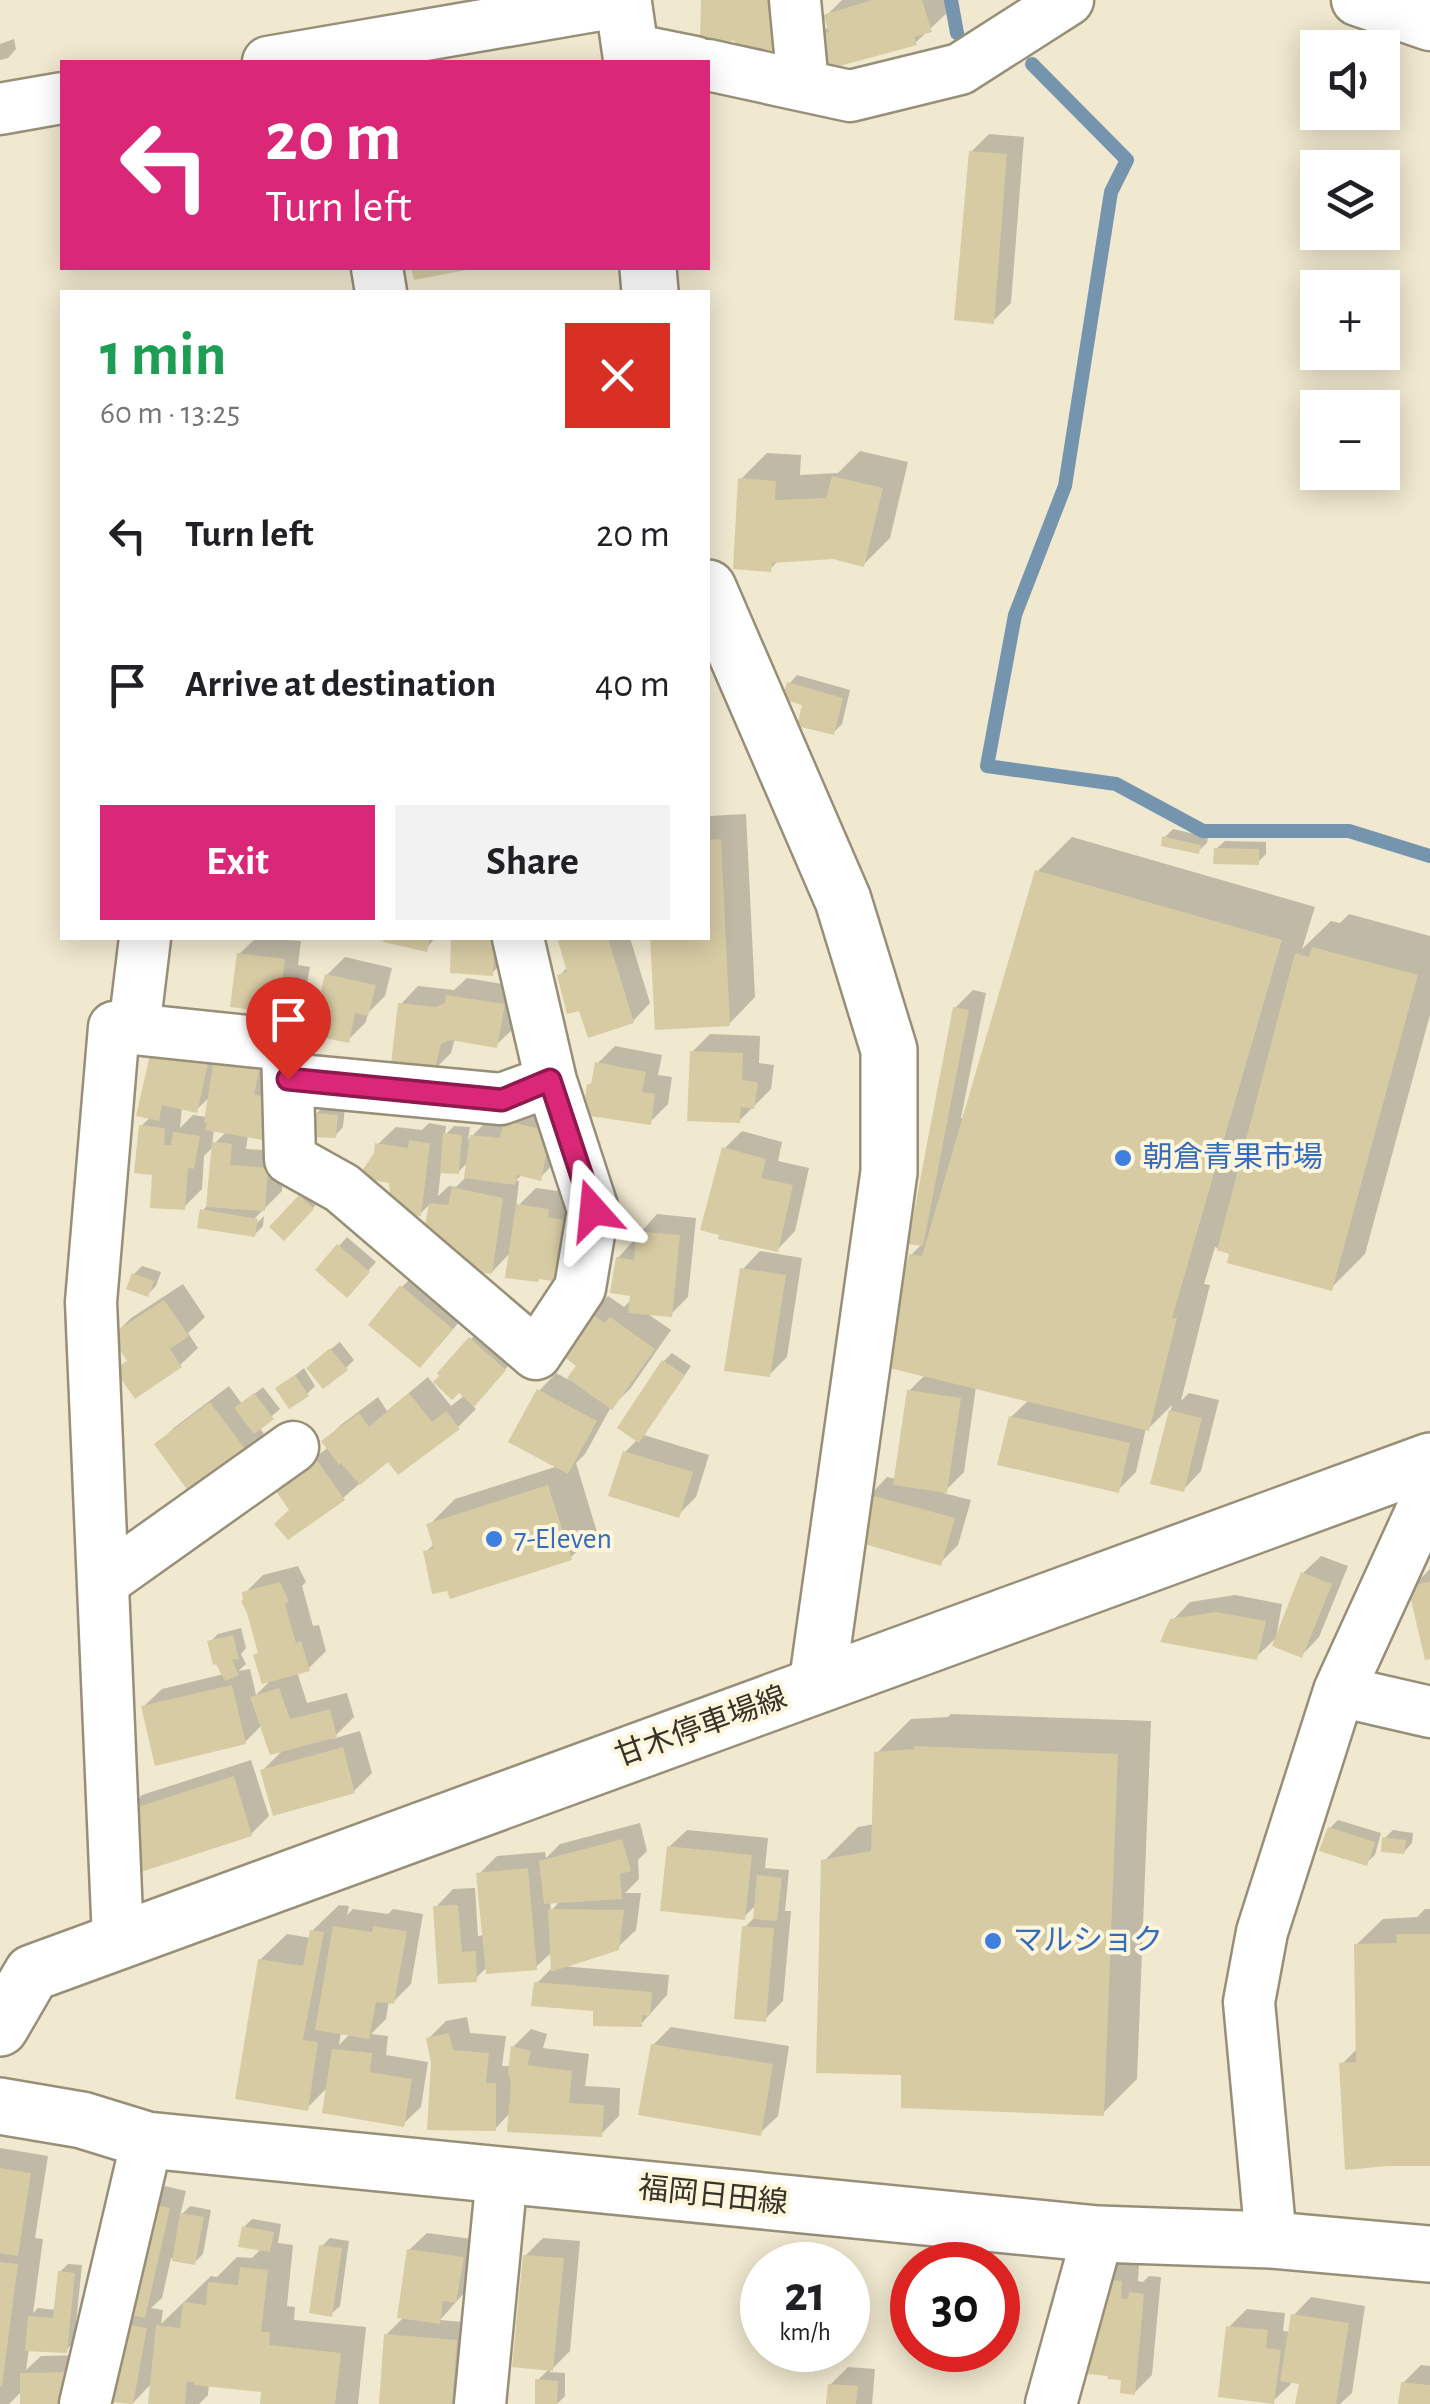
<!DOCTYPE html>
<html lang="en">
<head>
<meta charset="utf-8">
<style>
	body { margin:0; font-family:"Alegreya Sans","Noto Sans JP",sans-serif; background:#f2f2f2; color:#202124; height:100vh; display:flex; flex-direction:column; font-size:38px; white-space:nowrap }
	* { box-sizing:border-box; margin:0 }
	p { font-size:32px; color:#757577 }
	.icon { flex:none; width:55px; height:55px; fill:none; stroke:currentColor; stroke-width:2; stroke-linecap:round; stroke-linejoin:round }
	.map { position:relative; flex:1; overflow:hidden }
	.sheet { position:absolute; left:60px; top:290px; width:650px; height:650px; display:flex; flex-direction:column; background:#fff; border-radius:0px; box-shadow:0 5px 25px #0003 }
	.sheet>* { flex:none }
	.top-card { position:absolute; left:60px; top:60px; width:650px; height:210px; border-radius:0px; box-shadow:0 5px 25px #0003; background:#db2777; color:#fff; overflow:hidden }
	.tools { position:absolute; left:1300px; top:30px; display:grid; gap:20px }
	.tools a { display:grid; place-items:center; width:100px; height:100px; border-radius:0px; background:#fff; box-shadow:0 5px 25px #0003; font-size:50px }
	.speed { position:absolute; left:740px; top:2242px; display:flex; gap:20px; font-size:50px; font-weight:700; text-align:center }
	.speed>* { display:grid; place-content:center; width:130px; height:130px; border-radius:50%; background:#fff; box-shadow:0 5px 25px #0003; line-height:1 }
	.speed small { font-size:25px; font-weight:400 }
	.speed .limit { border:15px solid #d22; background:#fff; color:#111 }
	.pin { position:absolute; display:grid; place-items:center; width:85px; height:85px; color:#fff; margin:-102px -42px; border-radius:50% 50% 50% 0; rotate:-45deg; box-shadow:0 0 10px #0007 }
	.pin .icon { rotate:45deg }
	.me { position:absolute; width:110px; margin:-55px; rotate:342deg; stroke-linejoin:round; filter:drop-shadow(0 0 8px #0008) }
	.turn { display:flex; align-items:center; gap:35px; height:210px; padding:0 40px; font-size:45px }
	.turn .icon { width:130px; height:130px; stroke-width:2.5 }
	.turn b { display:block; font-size:70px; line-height:85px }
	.round { display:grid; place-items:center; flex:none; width:105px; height:105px; border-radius:0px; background:#f2f2f2 }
	.headline { display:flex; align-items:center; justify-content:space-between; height:170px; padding:0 40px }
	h1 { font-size:60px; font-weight:700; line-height:75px; color:#1e9e55 }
	.button { display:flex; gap:20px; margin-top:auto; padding:20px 40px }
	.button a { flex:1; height:115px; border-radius:0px; background:#db2777; color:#fff; font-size:40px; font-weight:700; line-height:115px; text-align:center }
	.button a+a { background:#f2f2f2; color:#202124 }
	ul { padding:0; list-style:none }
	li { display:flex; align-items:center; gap:30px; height:150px; padding:0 40px }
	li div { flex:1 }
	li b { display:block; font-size:38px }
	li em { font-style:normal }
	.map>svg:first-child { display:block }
</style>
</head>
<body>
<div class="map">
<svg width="1430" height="2404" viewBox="0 0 1430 2404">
	<rect width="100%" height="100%" fill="#f0e8cf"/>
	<path fill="#0003" fill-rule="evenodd" d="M842 0H945L948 12 915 43 818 37 829 26 826 16Z
		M14 39 16 49 8 58 0 60V44Z
		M989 134 1024 137 1011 303 993 321 971 152Z
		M860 451 908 462 890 538 864 564 833 557 779 560 770 569 740 480 767 453 801 455 800 475 838 473Z
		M797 675 850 690 842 724 833 733 789 684Z
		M708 724 709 787 708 789Z
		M746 814 755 997 729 1024 657 1028 653 938H708V816Z
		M1173 829 1208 837 1207 843 1198 851 1165 837Z
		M1072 837 1315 907 1302 949 1331 921 1340 923 1349 914 1430 936V1015L1365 1254 1331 1288 1215 1247 1204 1284 1210 1285 1181 1401 1189 1393 1219 1400 1201 1471 1184 1489 1153 1482 1172 1405 1148 1429 1146 1428 1136 1472 1118 1490 1011 1417 1029 1400 976 1387 964 1472 943 1493 971 1500 958 1545 940 1563 870 1495 887 1477 896 1479 909 1391 926 1374 911 1255 922 1244 955 1008 973 990 986 993 961 1118 965 1119 1038 871Z
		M1225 841 1266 842V854L1258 862 1216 849Z
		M256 938 301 941 298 965 310 967 306 988 288 1006 283 1005 277 1010 239 954Z
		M387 938H435L426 949 386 940Z
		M454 938H511L510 955 492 973 452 971Z
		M564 938H630L650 1003 633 1021 581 1007 560 975 568 967 561 941Z
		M345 957 392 968 385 996 368 1013 366 1022 348 1040 327 975Z
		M467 978 521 987 514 1028 496 1045 455 1038 451 1053 434 1070 401 1004 418 986 454 990Z
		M710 1034 760 1036 759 1063 774 1065 771 1089 739 1121 692 1052Z
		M615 1046 662 1055 658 1075 672 1077 668 1104 650 1122 589 1085 594 1081 597 1064Z
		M154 1047 276 1048 280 1120 263 1138 248 1135 246 1149 285 1151 282 1191 247 1226 251 1229 264 1216 263 1226 254 1235 203 1210 209 1204 214 1146 204 1156 202 1189 184 1207 154 1172 141 1126 151 1117ZM211 1096 207 1117 193 1115 180 1128 182 1107 196 1110ZM214 1129 227 1131 212 1146Z
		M525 1105 567 1113 557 1160 540 1178 523 1174 516 1180 519 1181 516 1208 536 1188 565 1192 587 1203 577 1262 511 1252 492 1272 424 1247 431 1203 420 1214 391 1181 377 1154 378 1144 396 1127 422 1130 429 1123 446 1126 445 1135 454 1126 470 1127 468 1140 490 1118ZM469 1161 467 1176 456 1187 449 1186 438 1196 441 1170 458 1172Z
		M324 1106 345 1107 343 1127 335 1136 315 1115Z
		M742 1131 782 1142 778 1161 809 1168 795 1231 778 1249 724 1149Z
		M309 1189 321 1200 284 1237 273 1227Z
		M657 1214 696 1218 688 1297 671 1314 645 1312 671 1330 630 1389 611 1407 585 1454 576 1463 597 1532 570 1558 426 1552 435 1543 429 1525 455 1499 558 1466 539 1391 556 1373 569 1380 579 1365 590 1314 608 1296 624 1307 630 1301 633 1294 618 1258Z
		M347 1237 376 1262 355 1286 319 1269Z
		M760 1251 802 1258 787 1357 769 1375 743 1269Z
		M142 1266 161 1272 156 1286 148 1294 134 1274Z
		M420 1269 469 1310 438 1347 402 1287Z
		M183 1284 205 1317 188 1333 198 1348 180 1365 118 1370 129 1359 113 1336 131 1318Z
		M489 1322 522 1351 472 1405 476 1409 458 1427 389 1458 343 1498 292 1509 295 1471 329 1447 324 1441 342 1424 378 1397 387 1411 428 1377 451 1406 465 1395 471 1339Z
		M340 1342 354 1360 346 1368 317 1360Z
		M672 1353 691 1366 644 1435 709 1455 696 1497 678 1515 625 1452 638 1439 620 1428 664 1361Z
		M304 1368 315 1386 307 1394 278 1389Z
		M229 1386 242 1404 263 1387 280 1409 259 1427 264 1434 246 1451 157 1444 175 1427Z
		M1321 1556 1348 1566 1319 1637 1302 1655 1303 1573Z
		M298 1566 306 1582 302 1586 313 1626 319 1625 326 1651 309 1668 297 1672 307 1703 347 1693 354 1717 332 1739 360 1731 372 1773 354 1791 262 1771 285 1748 262 1725 245 1742 144 1706 162 1689 224 1674 210 1642 218 1634 241 1628 246 1648 241 1654 246 1664 238 1671 250 1669 256 1695 272 1679 260 1652 245 1593 263 1575Z
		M1430 1569V1657L1411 1588Z
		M1235 1595 1282 1604 1276 1638 1256 1657 1172 1621 1190 1602Z
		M951 1714 1151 1721 1137 2079 1103 2113 904 2073 824 1861 858 1827 875 1824 876 1754 911 1719 948 1717Z
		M251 1760 269 1816 251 1834 125 1813 142 1795Z
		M1338 1820 1381 1833 1375 1855 1366 1863 1330 1828Z
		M640 1823 647 1851 638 1860 639 1879 625 1893H641L636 1930 617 1948 561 1966 669 1975 667 1995 641 2024 536 1984 554 1966 553 1951 536 1967H487L475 1979 436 1907 453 1889 475 1888 478 1936 484 1935 479 1874 497 1856 545 1852 546 1858 560 1844ZM561 1900 551 1911 550 1901Z
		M687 1830 768 1838 765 1868 789 1870 785 1911H791L783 2001 765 2019 745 1927 756 1916 757 1904 744 1917 669 1847Z
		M1393 1830 1413 1833 1412 1843 1404 1852 1385 1838Z
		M339 1905 349 1906 347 1915 353 1909 388 1914 393 1909 423 1914 411 1984 393 2002 389 2001 386 2019 371 2034 388 2036 386 2055 428 2062 421 2107 403 2124 329 2086 307 2108 260 1960 287 1934 311 1938 312 1931ZM341 2032 351 2033 339 2045Z
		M1425 1909H1430V2163L1342 2064 1359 2047 1356 1945 1383 1919 1417 1917Z
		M467 2017 470 2033 506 2036 502 2066H511L513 2047 531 2029 547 2034 543 2048 589 2054 585 2086 620 2088 619 2116 601 2134 511 2112 495 2129 433 2063 428 2039 446 2021Z
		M671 2027 789 2046 778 2116 760 2133 653 2045Z
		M0 2148 48 2156 35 2238 43 2239 33 2313 38 2308 56 2310 60 2272 68 2264 82 2265 74 2342 66 2350 29 2349 26 2370 41 2356 87 2355V2402L23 2404V2390L9 2404H0Z
		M165 2186 186 2191 180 2216 190 2206 211 2210 203 2254 194 2263 171 2258 162 2298 151 2308 163 2310 161 2324 211 2276 217 2277 237 2257 252 2258 262 2248 244 2227 252 2219 281 2224 278 2243 293 2245 287 2306 295 2307 294 2320 366 2327 358 2404H262L264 2390 209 2384 208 2395 199 2404H151L153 2382 132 2404 105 2399 147 2204Z
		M427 2233 480 2240 473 2283 440 2320 474 2323 456 2404H381L386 2335 405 2316 409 2250Z
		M330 2238 349 2241 340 2306 331 2314 321 2247Z
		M543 2238 580 2241 570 2351 549 2372 565 2373V2396L557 2404H537L538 2380 550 2368 525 2256Z
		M1117 2262 1139 2264 1138 2281 1143 2282 1149 2276 1161 2277 1152 2375 1134 2393 1099 2280Z
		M1311 2297 1365 2306 1352 2393 1340 2404H1298L1302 2381 1292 2380 1291 2384 1273 2401 1229 2327 1247 2309 1285 2313 1283 2331 1291 2332 1294 2315Z
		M1421 2365 1430 2366V2404H1401L1403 2383Z
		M848 2367 875 2369 872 2404H828L830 2385Z"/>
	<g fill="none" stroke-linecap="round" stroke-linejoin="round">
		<path stroke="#7595af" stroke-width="14" d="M951 0 957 33
			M1032 64 1127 160 1111 192 1065 486 1015 615 987 766 1116 784 1203 831H1349L1430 856"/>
	</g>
	<path fill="#d7cba4" d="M701 0H775L774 50 737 49 735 41 700 40Z
		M872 0H922L932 32 914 37 917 45 825 70 815 36 829 32 823 15Z
		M969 151 1007 154 994 324 954 320Z
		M411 268H472V269L414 280Z
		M832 476 883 488 864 567 833 559 772 563 771 572 733 569 738 478 776 481 775 500 826 498Z
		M787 682 843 698 834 735 797 726 802 705 782 699Z
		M1162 836 1201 845 1199 854 1161 846Z
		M721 839 730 1026 655 1030 650 938H708V840Z
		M1214 848 1259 849V865L1213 864Z
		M1035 870 1282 940 1172 1318H1177L1149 1431 881 1366 909 1254 922 1256Z
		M384 938H430L427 952 383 942Z
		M451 938H495L493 976 450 973Z
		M568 938H608L634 1023 588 1038 579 1011 567 1014 557 975 567 972 558 941Z
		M1312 947 1418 975 1332 1291 1227 1263 1229 1254 1217 1250 1295 953 1309 957Z
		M237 953 285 959 282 982 294 984 289 1008 279 1006 278 1013 230 1007Z
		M325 974 376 985 368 1016 355 1013 349 1043 311 1035Z
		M446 995 505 1004 497 1048 450 1040 441 1044 434 1073 391 1064 398 1003 436 1007 445 1003Z
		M953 1007 969 1010 923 1246 908 1244Z
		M152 1046 209 1059 197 1113 162 1105 159 1121 136 1116Z
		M690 1051 743 1053 742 1080 758 1082 754 1109 741 1107 740 1123 687 1121Z
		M214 1058 260 1065 254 1095 271 1097 263 1140 205 1130 207 1123 204 1122Z
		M595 1062 646 1072 642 1092 655 1094 651 1125 583 1115 587 1084 591 1085Z
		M313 1113 338 1115 336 1138 312 1137Z
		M504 1121 551 1131 541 1181 517 1175 515 1185 464 1178 470 1135 500 1138Z
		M139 1125 165 1128 164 1145H171L173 1132 200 1136 194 1169 188 1168 185 1210 150 1208 152 1175 134 1173Z
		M443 1133 462 1135 459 1174 440 1173Z
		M409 1140 430 1143 421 1216 392 1213 389 1183 372 1180 366 1187 356 1180 374 1153 375 1143 408 1148Z
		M212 1142 232 1144 230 1165 268 1168 265 1211 206 1207Z
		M722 1147 766 1159 761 1178 793 1185 778 1252 718 1239 719 1235 700 1230Z
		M452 1187 503 1198 492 1274 451 1269 421 1249 429 1203 448 1205Z
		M299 1195 314 1209 284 1241 269 1227Z
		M516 1204 549 1209 548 1217 570 1221 560 1282 539 1279 538 1282 505 1278Z
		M200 1209 258 1219 255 1237 197 1228Z
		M636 1231 680 1235 672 1317 628 1313 630 1296 610 1293 616 1257 634 1260Z
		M337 1244 370 1272 347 1298 315 1270Z
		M740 1268 786 1275 770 1377 724 1371Z
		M132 1273 154 1281 148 1297 126 1289Z
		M400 1285 453 1329 420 1368 368 1325Z
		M164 1300 189 1336 170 1349 182 1367 135 1399 114 1369 127 1361 110 1335Z
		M588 1312 605 1323 610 1317 655 1349 612 1410 567 1378 576 1366 559 1353Z
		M469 1337 506 1370 474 1407 459 1393 452 1400 433 1382 439 1376 437 1373Z
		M330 1348 348 1370 323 1389 306 1368Z
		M662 1360 685 1375 639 1443 617 1428Z
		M295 1375 309 1396 289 1409 275 1388Z
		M537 1389 597 1421 568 1474 508 1442Z
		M907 1390 961 1398 947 1493 893 1485Z
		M254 1393 274 1419 254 1434 234 1408Z
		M409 1393 432 1422 446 1411 460 1429 398 1475 388 1462 360 1485 341 1463 339 1465 321 1441 359 1413 369 1427Z
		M210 1402 248 1453 191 1495 154 1444Z
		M1169 1410 1202 1418 1184 1492 1150 1484Z
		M1009 1416 1130 1443 1119 1493 997 1465Z
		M623 1451 693 1472 679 1518 608 1496Z
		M316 1459 345 1500 288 1540 274 1524 289 1510 274 1488Z
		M548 1485 572 1560 450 1599 447 1591 432 1594 423 1551 434 1549 426 1524Z
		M867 1494 955 1518 941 1566 854 1541Z
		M1301 1572 1332 1584 1302 1658 1272 1646Z
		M1430 1581V1659L1425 1660 1408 1587Z
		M280 1582 289 1602 285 1604 296 1643 301 1641 310 1671 262 1684 253 1655 258 1653 247 1613 241 1601 243 1600 242 1592Z
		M1216 1612 1266 1621 1257 1660 1160 1642 1170 1619Z
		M233 1635 239 1659 232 1660 239 1675 225 1681 216 1664 213 1665 207 1641Z
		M232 1685 246 1744 155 1766 141 1706Z
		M279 1688 290 1719 330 1709 337 1737 270 1755 250 1697Z
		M914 1746 1118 1754 1104 2116 901 2108V2075L816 2073 821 1860 871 1851 874 1752 915 1749Z
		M343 1747 355 1793 273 1816 260 1770Z
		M234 1776 252 1836 141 1872 122 1812Z
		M1328 1827 1375 1842 1367 1866 1319 1851Z
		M1382 1837 1406 1840 1404 1854 1381 1852Z
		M622 1839 631 1871 620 1874 622 1899 544 1904 539 1861Z
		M667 1846 752 1855 745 1920 660 1911Z
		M528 1868 537 1970 486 1974 476 1873Z
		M757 1875 782 1878 777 1921 753 1919Z
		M458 1905 462 1952 476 1951 477 1982 438 1984 433 1906Z
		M548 1909 624 1910 619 1950 551 1972Z
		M333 1926 372 1932 373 1926 407 1931 394 2004 376 2002 369 2039 315 2030Z
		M742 1926 774 1928 766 2022 734 2019Z
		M310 1930 324 1932 303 2040 318 2042 308 2111 235 2099 258 1959 303 1966Z
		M1396 1934H1430V2166H1387L1345 2170 1339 2063 1356 2062 1354 1944 1397 1943Z
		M534 1982 652 1992 650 2016 642 2015V2027L593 2026V2011L531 2006Z
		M449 2033 453 2050 489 2053 486 2083H496V2131L427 2130 431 2063 426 2038Z
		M651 2044 773 2064 761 2136 638 2115Z
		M511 2046 531 2051 527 2065 572 2071 569 2103 604 2105 602 2137 507 2132 511 2083 508 2072Z
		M332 2049 372 2053 370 2072 412 2079 404 2127 322 2113Z
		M0 2168 31 2173 18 2256 0 2253Z
		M145 2203 170 2208 145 2318 120 2313Z
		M180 2213 204 2217 195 2265 172 2261Z
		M242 2226 274 2232 270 2252 238 2247Z
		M319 2245 342 2248 332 2317 309 2313Z
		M407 2249 464 2257 456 2303 443 2301 440 2324 397 2318Z
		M523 2255 564 2258 553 2371 512 2367Z
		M0 2262 18 2264 2 2386H0Z
		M240 2267 268 2270 261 2332H270L269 2345 341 2353 335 2404H260L261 2392 194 2385V2382H187L185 2404H148L156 2325 180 2328 183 2302 206 2305 208 2282 238 2285Z
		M58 2271 75 2273 67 2353 25 2351 28 2316 53 2318Z
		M1096 2279 1122 2281 1121 2298 1128 2299 1129 2292 1144 2294 1135 2395 1120 2393 1121 2380 1107 2379 1108 2376 1088 2374Z
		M1291 2314 1349 2323 1336 2404H1295L1299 2384 1280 2381Z
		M116 2322 147 2328 133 2404 102 2401Z
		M1226 2326 1268 2330 1266 2348 1281 2350 1274 2404 1218 2397Z
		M384 2334 457 2340 452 2404H379Z
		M70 2372V2404H20V2373Z
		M535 2379 558 2381 557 2404H535Z
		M1401 2382 1430 2385V2404H1398Z
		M828 2384 858 2386 856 2404H826Z"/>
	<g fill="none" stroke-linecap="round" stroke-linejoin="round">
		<defs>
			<path id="minor" d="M795 0 803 85
				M1357 0 1430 25
				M630 49 695 62
				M268 62 623 1
				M708 65 850 96 960 69 1068 0
				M0 109 62 98
				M377 268 381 292
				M518 938 551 1081
				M134 1029 145 938
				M103 1582 293 1447
				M1339 1691 1430 1712
				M118 1940 91 1302 114 1027 287 1045 290 1159 342 1188 536 1354 580 1288 593 1210 551 1081 501 1099 288 1079
				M1271 2240 1249 2002 1262 1932 1339 1691 1430 1492
				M85 2404 147 2140
				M480 2404 502 2175
				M1051 2404 1098 2234"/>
			<path id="tertiary" d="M623 0 632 62
				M648 268 650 292
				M708 588 843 900 889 1050V1172L817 1685"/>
			<path id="secondary" d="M0 2028 32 1973 1430 1461
				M0 2106 82 2120 147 2140 1098 2234 1271 2240 1430 2254"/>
		</defs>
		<use href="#minor" stroke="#978f78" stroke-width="55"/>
		<use href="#tertiary" stroke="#978f78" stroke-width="60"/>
		<use href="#secondary" stroke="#978f78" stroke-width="60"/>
		<use href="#minor" stroke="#fff" stroke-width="50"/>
		<use href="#tertiary" stroke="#fff" stroke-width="55"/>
		<use href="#secondary" stroke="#fff" stroke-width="55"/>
	</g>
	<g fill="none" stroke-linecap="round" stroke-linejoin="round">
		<defs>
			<path id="route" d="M288 1079 502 1100 550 1080 593 1210"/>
		</defs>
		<use href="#route" stroke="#8e194d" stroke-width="25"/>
		<use href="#route" stroke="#db2777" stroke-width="18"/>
	</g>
	<g fill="#3f7fe0" stroke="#fef6dc" stroke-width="4">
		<circle cx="1123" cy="1158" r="10"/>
		<circle cx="494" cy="1539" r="10"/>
		<circle cx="993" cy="1941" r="10"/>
	</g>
	<g text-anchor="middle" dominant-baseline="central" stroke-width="8" stroke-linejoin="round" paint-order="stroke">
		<g font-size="30" fill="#366cbe" stroke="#fef6dc" text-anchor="start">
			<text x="1143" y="1158">朝倉青果市場</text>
			<text x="514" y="1539">7-Eleven</text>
			<text x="1013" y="1941">マルショク</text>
		</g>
		<g font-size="30" fill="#363329" stroke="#fef6dc">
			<text transform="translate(701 1727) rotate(-20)">甘木停車場線</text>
			<text transform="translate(713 2196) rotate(6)">福岡日田線</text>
		</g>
	</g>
</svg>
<div class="tools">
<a><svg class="icon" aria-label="sound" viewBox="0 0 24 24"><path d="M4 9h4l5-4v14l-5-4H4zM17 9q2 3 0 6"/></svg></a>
<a><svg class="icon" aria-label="layers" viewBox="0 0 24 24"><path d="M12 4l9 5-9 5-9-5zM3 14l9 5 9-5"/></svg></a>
<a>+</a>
<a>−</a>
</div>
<div class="speed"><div>21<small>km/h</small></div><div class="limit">30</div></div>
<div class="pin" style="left:288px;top:1079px;background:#d93025"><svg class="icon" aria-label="arrive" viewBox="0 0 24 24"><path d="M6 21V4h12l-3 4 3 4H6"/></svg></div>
<svg class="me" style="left:593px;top:1210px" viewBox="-20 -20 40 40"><path d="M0-17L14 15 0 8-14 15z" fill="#db2777" stroke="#fff" stroke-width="4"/></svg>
<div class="top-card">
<div class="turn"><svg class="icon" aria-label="left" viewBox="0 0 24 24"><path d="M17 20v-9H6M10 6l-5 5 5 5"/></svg><div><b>20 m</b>Turn left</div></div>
</div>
<section class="sheet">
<div class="headline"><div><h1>1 min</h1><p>60 m · 13:25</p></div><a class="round" style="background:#d93025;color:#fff"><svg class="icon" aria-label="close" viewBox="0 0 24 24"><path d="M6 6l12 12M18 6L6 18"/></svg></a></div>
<ul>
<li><svg class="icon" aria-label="left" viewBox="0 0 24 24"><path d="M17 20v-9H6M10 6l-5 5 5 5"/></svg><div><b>Turn left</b></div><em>20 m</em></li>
<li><svg class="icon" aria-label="arrive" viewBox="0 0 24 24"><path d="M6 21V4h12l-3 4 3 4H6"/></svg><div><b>Arrive at destination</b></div><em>40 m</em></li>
</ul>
<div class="button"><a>Exit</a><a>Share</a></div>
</section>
</div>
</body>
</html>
